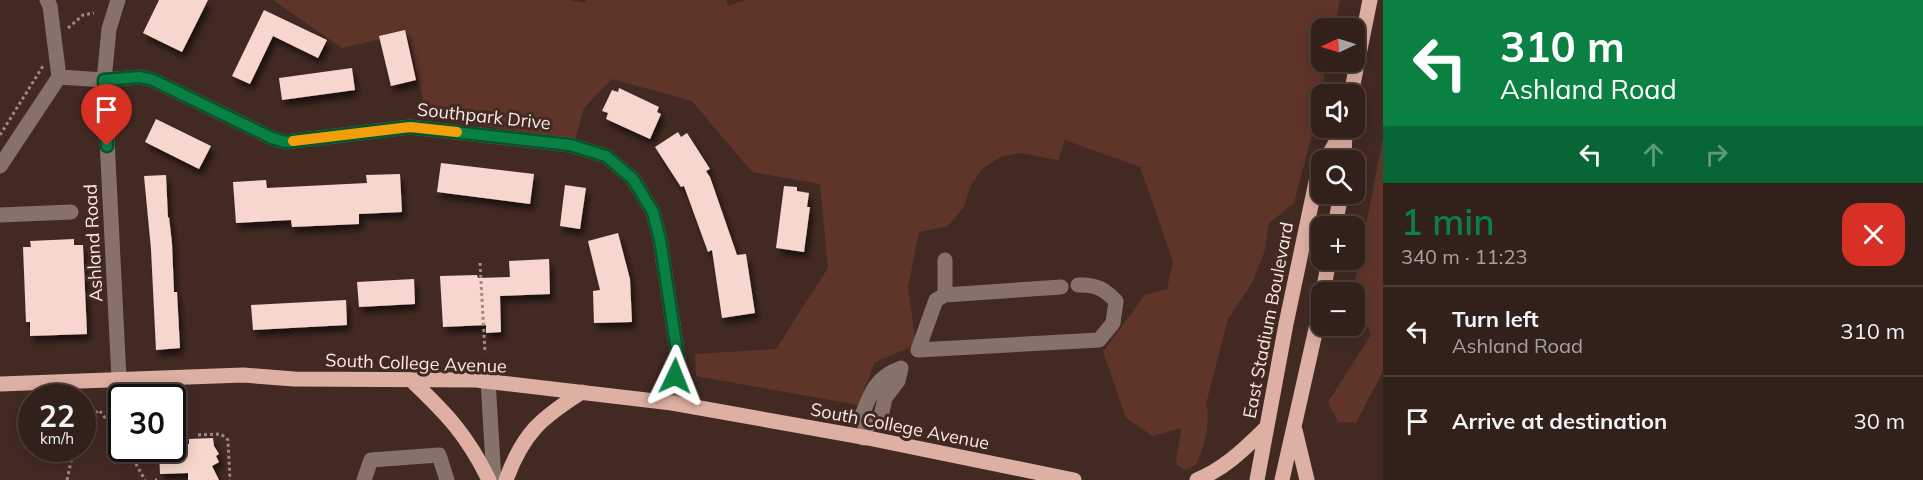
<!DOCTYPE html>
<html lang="en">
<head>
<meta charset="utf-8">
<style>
	body { margin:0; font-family:Mulish,sans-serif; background:#3d2d27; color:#f1f3f6; height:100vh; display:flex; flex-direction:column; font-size:22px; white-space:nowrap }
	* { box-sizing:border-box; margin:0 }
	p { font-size:20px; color:#a8a3a2 }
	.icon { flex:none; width:33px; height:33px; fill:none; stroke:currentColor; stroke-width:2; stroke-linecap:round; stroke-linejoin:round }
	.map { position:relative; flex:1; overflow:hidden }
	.details { display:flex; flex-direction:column; background:#32201a; width:540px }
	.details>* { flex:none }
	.top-card { background:#0b8043; color:#fff; overflow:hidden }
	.needle { width:39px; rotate:266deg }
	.fabs { position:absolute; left:1311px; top:18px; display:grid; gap:12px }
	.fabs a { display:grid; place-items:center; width:54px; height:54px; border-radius:12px; background:#32201a; box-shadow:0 3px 15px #0003,0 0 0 2px #4d3e39; font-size:30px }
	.speed { position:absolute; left:18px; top:384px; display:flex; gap:12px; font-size:30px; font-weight:700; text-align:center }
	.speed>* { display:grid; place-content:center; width:78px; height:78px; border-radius:50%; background:#32201a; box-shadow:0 3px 15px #0003,0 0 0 2px #4d3e39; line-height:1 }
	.speed small { font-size:15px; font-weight:400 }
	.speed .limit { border:3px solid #111; border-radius:9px; background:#fff; color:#111 }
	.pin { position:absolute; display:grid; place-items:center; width:51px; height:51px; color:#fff; margin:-62px -26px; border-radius:50% 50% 50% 0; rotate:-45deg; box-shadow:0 0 6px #0007 }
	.pin .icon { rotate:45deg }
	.me { position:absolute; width:66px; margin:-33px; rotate:2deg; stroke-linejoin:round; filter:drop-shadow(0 0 4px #0008) }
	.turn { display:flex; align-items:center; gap:21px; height:126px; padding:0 18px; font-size:27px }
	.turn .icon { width:78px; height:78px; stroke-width:2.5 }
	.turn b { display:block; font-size:42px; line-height:51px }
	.lanes { display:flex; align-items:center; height:57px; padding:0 18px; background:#0003; justify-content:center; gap:30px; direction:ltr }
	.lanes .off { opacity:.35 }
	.round { display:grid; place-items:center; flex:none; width:63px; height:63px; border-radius:18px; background:#3d2d27 }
	.overview { display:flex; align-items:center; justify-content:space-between; height:102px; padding:0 18px }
	h1 { font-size:36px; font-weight:600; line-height:45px; color:#0b8043 }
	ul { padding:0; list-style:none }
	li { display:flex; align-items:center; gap:18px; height:90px; padding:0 18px; border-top:2px solid #4d3e39 }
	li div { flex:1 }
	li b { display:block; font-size:22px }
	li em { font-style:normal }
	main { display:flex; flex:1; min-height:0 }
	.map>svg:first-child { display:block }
</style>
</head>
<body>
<main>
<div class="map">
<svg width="1383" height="480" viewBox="0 0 1383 480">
	<defs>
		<filter id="shadow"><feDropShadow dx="3.5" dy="6" stdDeviation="3" flood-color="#0009"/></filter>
	</defs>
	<rect width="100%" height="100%" fill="#422a23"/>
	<path fill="#5f352a" d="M273 0H569L585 3 586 0H726L728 6 745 0H1340L1334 28H1322V62H1327L1316 119 1294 203 1269 223 1265 250 1253 281 1228 319 1206 404C1211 423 1204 447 1196 465L1186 470 1177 465C1175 456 1181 439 1181 428L1153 436 1126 418 1103 352 1145 295 1167 289 1173 261 1140 167 1065 140 1058 160 1020 153 1000 157 982 169 970 187 964 207 948 226 919 232 908 288 916 345 875 362 858 405 696 376 695 354 776 349 828 268 820 184 752 172 692 101 612 79 584 108 575 140 427 117 407 33 342 48Z
		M1383 138V371L1356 423 1338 422 1328 402 1371 335 1353 292Z"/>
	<path fill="#f6d6cd" filter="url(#shadow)" d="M159 0H208L182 52 143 33Z
		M264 10 327 40 318 58 273 36 250 84 232 76Z
		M405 30 416 80 391 86 379 36Z
		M352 68 355 90 282 100 279 78Z
		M619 88 659 107 657 112 661 114 650 139 606 119 608 113 602 111 612 90 618 92Z
		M156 119 211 146 199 169 145 142Z
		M678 132 681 137 687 133 710 169 706 171 710 177 737 255 746 254 755 313 722 318 712 250 708 252 684 186 681 187 655 147Z
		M441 163 534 174 530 204 437 192Z
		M400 174 402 212 359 214V224L292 227 291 220 236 223 233 182 266 180 267 188 367 183 366 175Z
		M166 175 168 218 169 217 172 243 174 292H177L180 348 156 350 151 249 144 176Z
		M565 185 586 188 580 229 560 226Z
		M784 186 797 187V191L809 193 807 207H810L804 252 776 248Z
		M618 233 630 279 632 322 594 323 593 291 600 290 588 241Z
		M74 239V245H83L87 334 30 336V322H26L23 247H31L30 241Z
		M549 259 550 294 500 296 501 332 486 333V325L443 327 440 276 477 275 478 278 510 277 509 261Z
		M414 279 415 304 359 307 357 282Z
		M346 300 347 325 253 330 251 305Z
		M213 438 214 446 219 454 216 456 219 462 212 466 219 480H188V473L160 474 159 448H172V445L189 444V439Z"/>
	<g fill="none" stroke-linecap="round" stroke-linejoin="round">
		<path stroke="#9e8a84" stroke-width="3" stroke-dasharray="3 3" stroke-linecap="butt" d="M68 28 83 15 94 13
			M0 135 43 66
			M480 263 485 353
			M82 425 99 410 122 440
			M198 435 221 434 228 440 230 480
			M127 448 145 480
			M67 480 74 448
			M155 480H157"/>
		<path stroke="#87716b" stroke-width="15" d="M47 0 50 6 59 77
			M118 0 109 29 104 80 119 378
			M0 166 59 77 104 80 140 77 153 80 272 138 285 142 410 127 570 145 606 156 633 179 653 212 660 240 678 357 672 403
			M0 215 71 212
			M945 260V295
			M1061 287 945 295 936 300 918 350 1099 340 1113 323 1116 301C1104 289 1096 284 1078 285
			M488 381 494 480
			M863 438 866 427 881 416 885 398 898 381 901 368C875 377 870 394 861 418L866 427
			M364 480 371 460 439 455 447 480"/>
		<path stroke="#deb0a3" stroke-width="15" d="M1351 94 1370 0
			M1326 160 1344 128
			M1344 160 1345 131
			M1335 226 1341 194
			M1323 292 1329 260
			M411 380C447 414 467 435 489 480
			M0 384 243 375 294 379 476 380 672 403 868 438 1074 480
			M1295 430 1307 480
			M506 480C523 433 541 418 582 392
			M1197 480C1226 468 1245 448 1267 427
			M1257 480 1286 324 1317 177 1322 169
			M1282 480 1322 302"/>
	</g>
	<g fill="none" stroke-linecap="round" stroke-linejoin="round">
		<defs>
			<path id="route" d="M107 146 104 80 140 77 153 80 272 138 285 142 410 127 570 145 606 156 633 179 653 212 660 240 678 357 675 376"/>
		</defs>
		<use href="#route" stroke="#07532c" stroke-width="15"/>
		<use href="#route" stroke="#0b8043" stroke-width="10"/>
		<path stroke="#f59e0b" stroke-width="10" d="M293 141 410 127 457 132"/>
	</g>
	<g text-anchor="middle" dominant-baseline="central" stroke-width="6" stroke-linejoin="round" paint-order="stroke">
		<g font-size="18" fill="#fae9e5" stroke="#422a23">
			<text transform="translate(484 116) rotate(6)">Southpark Drive</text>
			<text transform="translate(93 243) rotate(-93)">Ashland Road</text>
			<text transform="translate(1268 320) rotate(-79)">East Stadium Boulevard</text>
			<text transform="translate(416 363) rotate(2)">South College Avenue</text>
			<text transform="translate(900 426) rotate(11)">South College Avenue</text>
		</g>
	</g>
</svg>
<div class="fabs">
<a><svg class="needle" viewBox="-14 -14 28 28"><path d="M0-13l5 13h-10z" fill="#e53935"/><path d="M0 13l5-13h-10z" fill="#a8a3a2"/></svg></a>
<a><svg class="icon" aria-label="sound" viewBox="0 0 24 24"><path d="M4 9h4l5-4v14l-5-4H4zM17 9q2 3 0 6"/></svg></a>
<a><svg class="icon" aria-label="search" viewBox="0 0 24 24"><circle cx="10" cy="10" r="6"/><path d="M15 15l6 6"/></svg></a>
<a>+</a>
<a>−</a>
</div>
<div class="speed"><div>22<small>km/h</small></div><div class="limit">30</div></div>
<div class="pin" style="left:107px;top:146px;background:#d93025"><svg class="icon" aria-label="arrive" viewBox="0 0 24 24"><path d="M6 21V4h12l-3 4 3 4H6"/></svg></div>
<svg class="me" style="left:675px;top:376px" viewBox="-20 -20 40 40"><path d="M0-17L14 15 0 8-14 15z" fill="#0b8043" stroke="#fff" stroke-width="4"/></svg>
</div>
<section class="details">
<div class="top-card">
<div class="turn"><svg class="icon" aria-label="left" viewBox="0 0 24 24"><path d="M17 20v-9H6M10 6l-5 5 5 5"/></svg><div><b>310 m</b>Ashland Road</div></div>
<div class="lanes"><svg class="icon" aria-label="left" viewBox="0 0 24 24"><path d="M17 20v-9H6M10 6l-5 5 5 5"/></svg><svg class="icon off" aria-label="ahead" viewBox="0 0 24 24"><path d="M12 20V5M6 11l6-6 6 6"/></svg><svg class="icon off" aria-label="right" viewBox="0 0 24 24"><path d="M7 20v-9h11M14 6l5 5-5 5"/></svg></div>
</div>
<div class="overview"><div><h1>1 min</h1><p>340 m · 11:23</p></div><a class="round" style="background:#d93025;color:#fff"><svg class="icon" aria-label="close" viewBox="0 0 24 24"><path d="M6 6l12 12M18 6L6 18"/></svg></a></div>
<ul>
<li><svg class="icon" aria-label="left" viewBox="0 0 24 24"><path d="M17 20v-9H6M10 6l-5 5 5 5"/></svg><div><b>Turn left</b><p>Ashland Road</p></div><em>310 m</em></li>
<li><svg class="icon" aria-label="arrive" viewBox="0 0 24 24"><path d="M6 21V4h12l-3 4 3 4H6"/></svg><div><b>Arrive at destination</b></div><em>30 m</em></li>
</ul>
</section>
</main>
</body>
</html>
